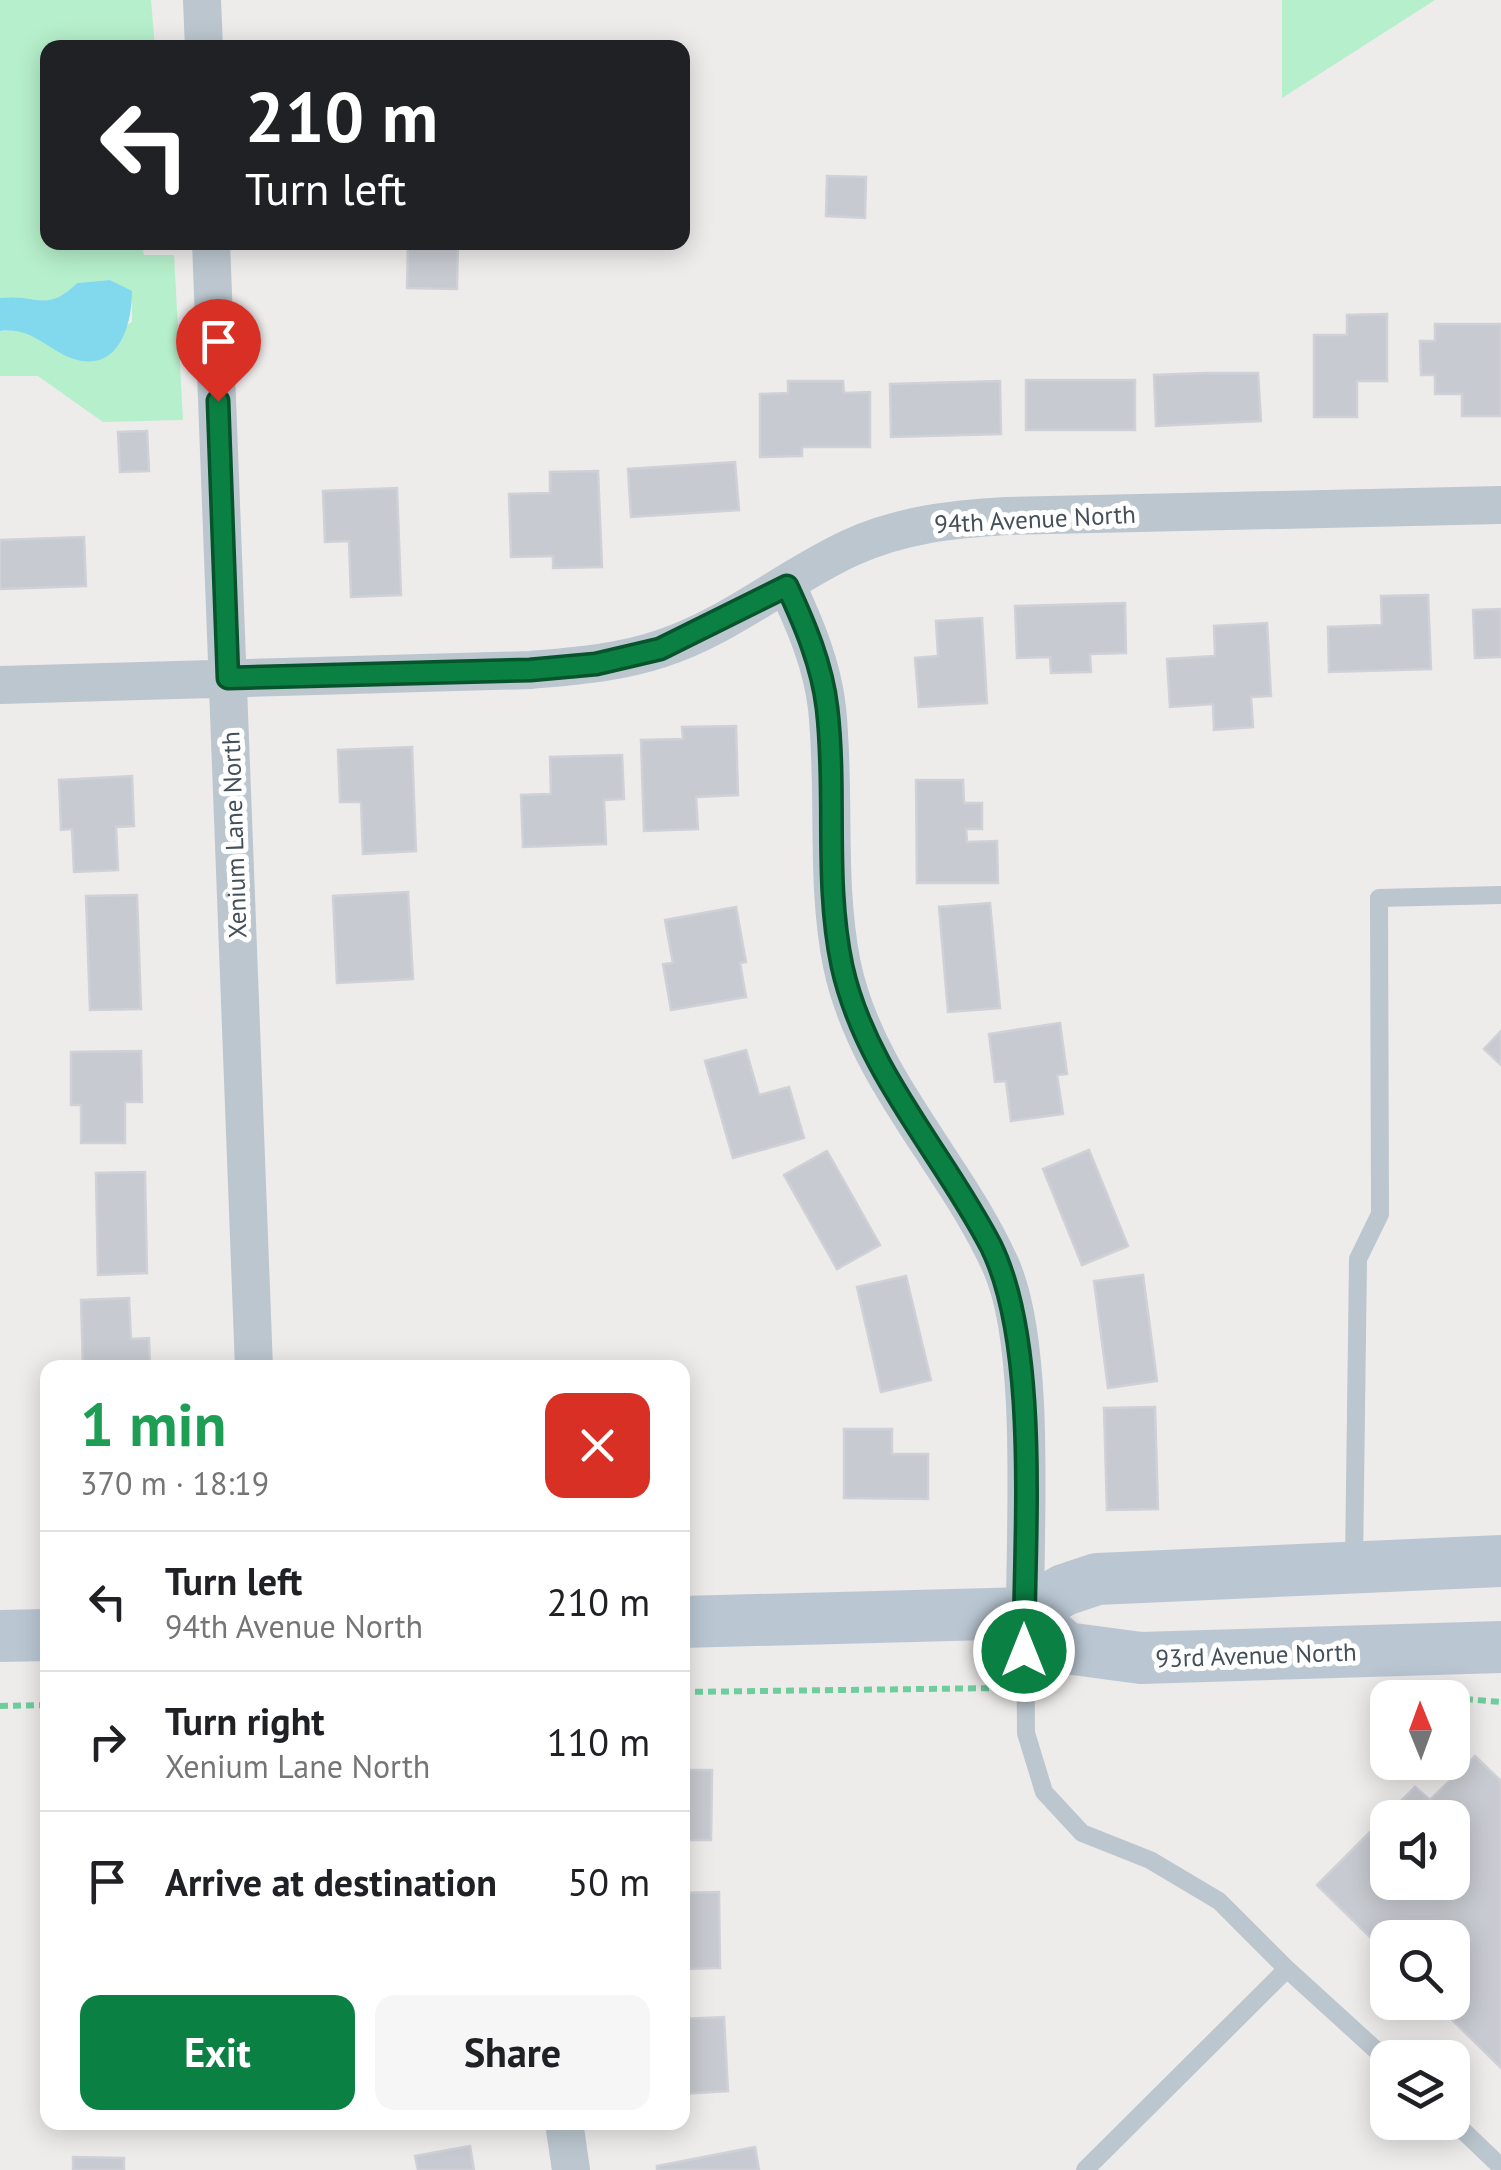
<!DOCTYPE html>
<html lang="en">
<head>
<meta charset="utf-8">
<style>
	body { margin:0; font-family:"PT Sans",sans-serif; background:#f6f6f6; color:#202124; height:100vh; display:flex; flex-direction:column; font-size:38px; white-space:nowrap }
	* { box-sizing:border-box; margin:0 }
	p { font-size:32px; color:#757577 }
	.icon { flex:none; width:55px; height:55px; fill:none; stroke:currentColor; stroke-width:2; stroke-linecap:round; stroke-linejoin:round }
	.map { position:relative; flex:1; overflow:hidden }
	.sheet { position:absolute; left:40px; top:1360px; width:650px; height:770px; display:flex; flex-direction:column; background:#fff; border-radius:20px; box-shadow:0 5px 25px #0003 }
	.sheet>* { flex:none }
	.banner { position:absolute; left:40px; top:40px; width:650px; height:210px; border-radius:20px; box-shadow:0 5px 25px #0003; background:#202124; color:#fff; overflow:hidden }
	.needle { width:65px; rotate:359deg }
	.controls { position:absolute; left:1370px; top:1680px; display:grid; gap:20px }
	.controls a { display:grid; place-items:center; width:100px; height:100px; border-radius:20px; background:#fff; box-shadow:0 5px 25px #0003; font-size:50px }
	.pin { position:absolute; display:grid; place-items:center; width:85px; height:85px; color:#fff; margin:-102px -42px; border-radius:50% 50% 50% 0; rotate:-45deg; box-shadow:0 0 10px #0007 }
	.pin .icon { rotate:45deg }
	.me { position:absolute; width:110px; margin:-55px; rotate:0deg; stroke-linejoin:round; filter:drop-shadow(0 0 8px #0008) }
	.turn { display:flex; align-items:center; gap:35px; height:210px; padding:0 40px; font-size:45px }
	.turn .icon { width:130px; height:130px; stroke-width:2.5 }
	.turn b { display:block; font-size:70px; line-height:85px }
	.round { display:grid; place-items:center; flex:none; width:105px; height:105px; border-radius:20px; background:#f6f6f6 }
	.head { display:flex; align-items:center; justify-content:space-between; height:170px; padding:0 40px }
	h1 { font-size:60px; font-weight:800; line-height:75px; color:#1e9e55 }
	.button { display:flex; gap:20px; margin-top:auto; padding:20px 40px }
	.button a { flex:1; height:115px; border-radius:20px; background:#0b8043; color:#fff; font-size:40px; font-weight:800; line-height:115px; text-align:center }
	.button a+a { background:#f6f6f6; color:#202124 }
	ul { padding:0; list-style:none }
	li { display:flex; align-items:center; gap:30px; height:140px; padding:0 40px; border-top:2px solid #e0e0e0 }
	li div { flex:1 }
	li b { display:block; font-size:38px }
	li em { font-style:normal }
	.map>svg:first-child { display:block }
</style>
</head>
<body>
<div class="map">
<svg width="1501" height="2170" viewBox="0 0 1501 2170">
	<rect width="100%" height="100%" fill="#eeebeb"/>
	<path fill="#b6efcb" d="M0 0H151L155 47 48 48V242L141 243 144 255H174L183 420 103 422 38 376H0V331C28 327 50 343 73 358L132 322V292L110 280 77 283C46 314 36 293 0 298Z
		M1282 0H1435L1282 98Z"/>
	<path fill="#82d9ed" d="M110 280 132 291C132 326 118 375 71 358 45 348 32 327 0 331V298C36 293 46 314 77 283Z"/>
	<path fill="#c7cad0" stroke="#cfd1d7" stroke-width="2.5" fill-rule="evenodd" d="M827 176 866 177 865 218 826 216Z
		M408 242H458L457 289 407 288Z
		M1387 314V381H1357V417H1314V335H1347V315Z
		M1435 324H1501V416H1462V394H1435V375H1421L1420 341H1435Z
		M1206 373H1258L1261 421 1156 426 1154 375Z
		M1026 380H1135V430H1026Z
		M788 381H843L844 393 870 392V447H802V456L760 457V394L788 393Z
		M1000 381 1001 434 891 437 890 384Z
		M147 431 149 471 120 472 118 432Z
		M735 462 739 510 631 517 628 469Z
		M598 471 602 567 553 568V556L511 557 509 494 550 493V472Z
		M397 488 401 595 351 597 349 541 325 542 323 491Z
		M84 537 86 586 0 589V540Z
		M1428 595 1431 669 1329 672 1328 627 1382 625 1381 596Z
		M1125 603 1126 653 1090 654 1091 672 1051 673 1050 657 1017 658 1015 606Z
		M1501 609V657L1475 658 1473 610Z
		M982 618 987 703 919 707 915 658 938 656 936 621Z
		M1267 623 1271 696 1251 697 1253 727 1214 730 1213 704 1170 707 1167 659 1215 656 1214 626Z
		M736 726 738 795 696 797 698 829 644 831 641 740 683 739 682 727Z
		M412 747 416 851 363 854 361 802H340L338 750Z
		M622 755 624 799 604 800 606 844 523 847 521 795 551 794 550 757Z
		M132 776 134 826 116 827 118 870 74 872 72 829 61 830 59 780Z
		M916 780H963L964 803H982V829H966L967 842 997 841 998 883H917Z
		M408 892 413 979 337 983 333 896Z
		M137 895 141 1009 90 1010 86 896Z
		M990 903 1000 1008 948 1012 939 907Z
		M736 907 746 962 740 963 746 997 671 1010 663 964 673 963 665 920Z
		M1060 1023 1067 1074 1057 1075 1063 1114 1011 1121 1006 1081 995 1082 989 1034Z
		M1501 1031V1065L1484 1049Z
		M746 1050 759 1095 789 1087 804 1138 733 1158 705 1061Z
		M141 1051 142 1102H125V1143H81V1105H71V1052Z
		M1089 1150 1128 1246 1082 1265 1043 1169Z
		M827 1151 880 1245 837 1269 784 1175Z
		M145 1172 147 1273 98 1275 96 1173Z
		M1143 1275 1157 1381 1108 1388 1094 1281Z
		M906 1276 931 1380 881 1392 857 1287Z
		M129 1298 131 1339 149 1338 150 1368H83L81 1300Z
		M1155 1407 1158 1509 1107 1510 1104 1408Z
		M844 1429H892V1454H928V1499L844 1498Z
		M1475 1756 1501 1781V2068L1434 2002H1452V1938H1404L1398 1931 1381 1948 1317 1885 1415 1787 1430 1800ZM1388 1818H1452V1882H1388Z
		M682 1770H712L711 1840H682Z
		M719 1892 720 1968 682 1969V1893Z
		M724 2017 728 2091 682 2094V2019Z
		M470 2146 474 2170H418L415 2156Z
		M755 2147 759 2170H657V2166Z
		M73 2157 124 2158V2170H73Z"/>
	<g fill="none" stroke-linecap="round" stroke-linejoin="round">
		<path stroke="#6ecd9c" stroke-width="6" stroke-dasharray="8 5" stroke-linecap="butt" d="M682 1692 1001 1688
			M1423 1696 1440 1698
			M1452 1698 1501 1702
			M0 1706 48 1705"/>
		<path stroke="#bbc6ce" stroke-width="18" d="M1354 1564 1358 1259 1380 1214 1379 898 1501 895
			M1025 1626 1026 1733 1044 1792 1082 1833 1150 1860 1219 1901 1287 1969
			M1452 2120 1501 2167
			M1085 2170 1287 1969 1388 2061"/>
		<path stroke="#bbc6ce" stroke-width="38" d="M202 0 204 48
			M211 242 254 1368
			M787 586C805 625 822 664 827 708 836 793 825 881 842 965 866 1079 955 1163 1001 1266 1036 1345 1025 1523 1025 1613
			M0 685 531 670C574 666 618 663 660 649 729 627 785 578 850 548 899 525 953 519 1007 516L1501 505
			M564 2122 571 2170"/>
		<path stroke="#bac7d3" stroke-width="52" d="M1025 1613 1066 1648 1141 1658 1501 1647
			M682 1622 1025 1613 1064 1590 1097 1579 1501 1561
			M0 1636 48 1635"/>
	</g>
	<g fill="none" stroke-linecap="round" stroke-linejoin="round">
		<defs>
			<path id="route" d="M218 401 228 678 530 670 596 664 660 649 787 586C805 625 822 665 827 708 837 793 824 881 842 966 865 1071 943 1153 991 1246 1040 1346 1024 1538 1024 1651"/>
		</defs>
		<use href="#route" stroke="#07532c" stroke-width="25"/>
		<use href="#route" stroke="#0b8043" stroke-width="18"/>
	</g>
	<g text-anchor="middle" dominant-baseline="central" stroke-width="10" stroke-linejoin="round" paint-order="stroke">
		<g font-size="25" fill="#434f59" stroke="#fff">
			<text transform="translate(1035 519) rotate(-3)">94th Avenue North</text>
			<text transform="translate(234 835) rotate(-92)">Xenium Lane North</text>
			<text transform="translate(1256 1655) rotate(-2)">93rd Avenue North</text>
		</g>
	</g>
</svg>
<div class="controls">
<a><svg class="needle" viewBox="-14 -14 28 28"><path d="M0-13l5 13h-10z" fill="#e53935"/><path d="M0 13l5-13h-10z" fill="#757577"/></svg></a>
<a><svg class="icon" aria-label="sound" viewBox="0 0 24 24"><path d="M4 9h4l5-4v14l-5-4H4zM17 9q2 3 0 6"/></svg></a>
<a><svg class="icon" aria-label="search" viewBox="0 0 24 24"><circle cx="10" cy="10" r="6"/><path d="M15 15l6 6"/></svg></a>
<a><svg class="icon" aria-label="layers" viewBox="0 0 24 24"><path d="M12 4l9 5-9 5-9-5zM3 14l9 5 9-5"/></svg></a>
</div>
<div class="pin" style="left:218px;top:401px;background:#d93025"><svg class="icon" aria-label="arrive" viewBox="0 0 24 24"><path d="M6 21V4h12l-3 4 3 4H6"/></svg></div>
<svg class="me" style="left:1024px;top:1651px" viewBox="-20 -20 40 40"><circle r="17" fill="#0b8043" stroke="#fff" stroke-width="3"/><path d="M0-11L8 9 0 5-8 9z" fill="#fff"/></svg>
<div class="banner">
<div class="turn"><svg class="icon" aria-label="left" viewBox="0 0 24 24"><path d="M17 20v-9H6M10 6l-5 5 5 5"/></svg><div><b>210 m</b>Turn left</div></div>
</div>
<section class="sheet">
<div class="head"><div><h1>1 min</h1><p>370 m · 18:19</p></div><a class="round" style="background:#d93025;color:#fff"><svg class="icon" aria-label="close" viewBox="0 0 24 24"><path d="M6 6l12 12M18 6L6 18"/></svg></a></div>
<ul>
<li><svg class="icon" aria-label="left" viewBox="0 0 24 24"><path d="M17 20v-9H6M10 6l-5 5 5 5"/></svg><div><b>Turn left</b><p>94th Avenue North</p></div><em>210 m</em></li>
<li><svg class="icon" aria-label="right" viewBox="0 0 24 24"><path d="M7 20v-9h11M14 6l5 5-5 5"/></svg><div><b>Turn right</b><p>Xenium Lane North</p></div><em>110 m</em></li>
<li><svg class="icon" aria-label="arrive" viewBox="0 0 24 24"><path d="M6 21V4h12l-3 4 3 4H6"/></svg><div><b>Arrive at destination</b></div><em>50 m</em></li>
</ul>
<div class="button"><a>Exit</a><a>Share</a></div>
</section>
</div>
</body>
</html>
